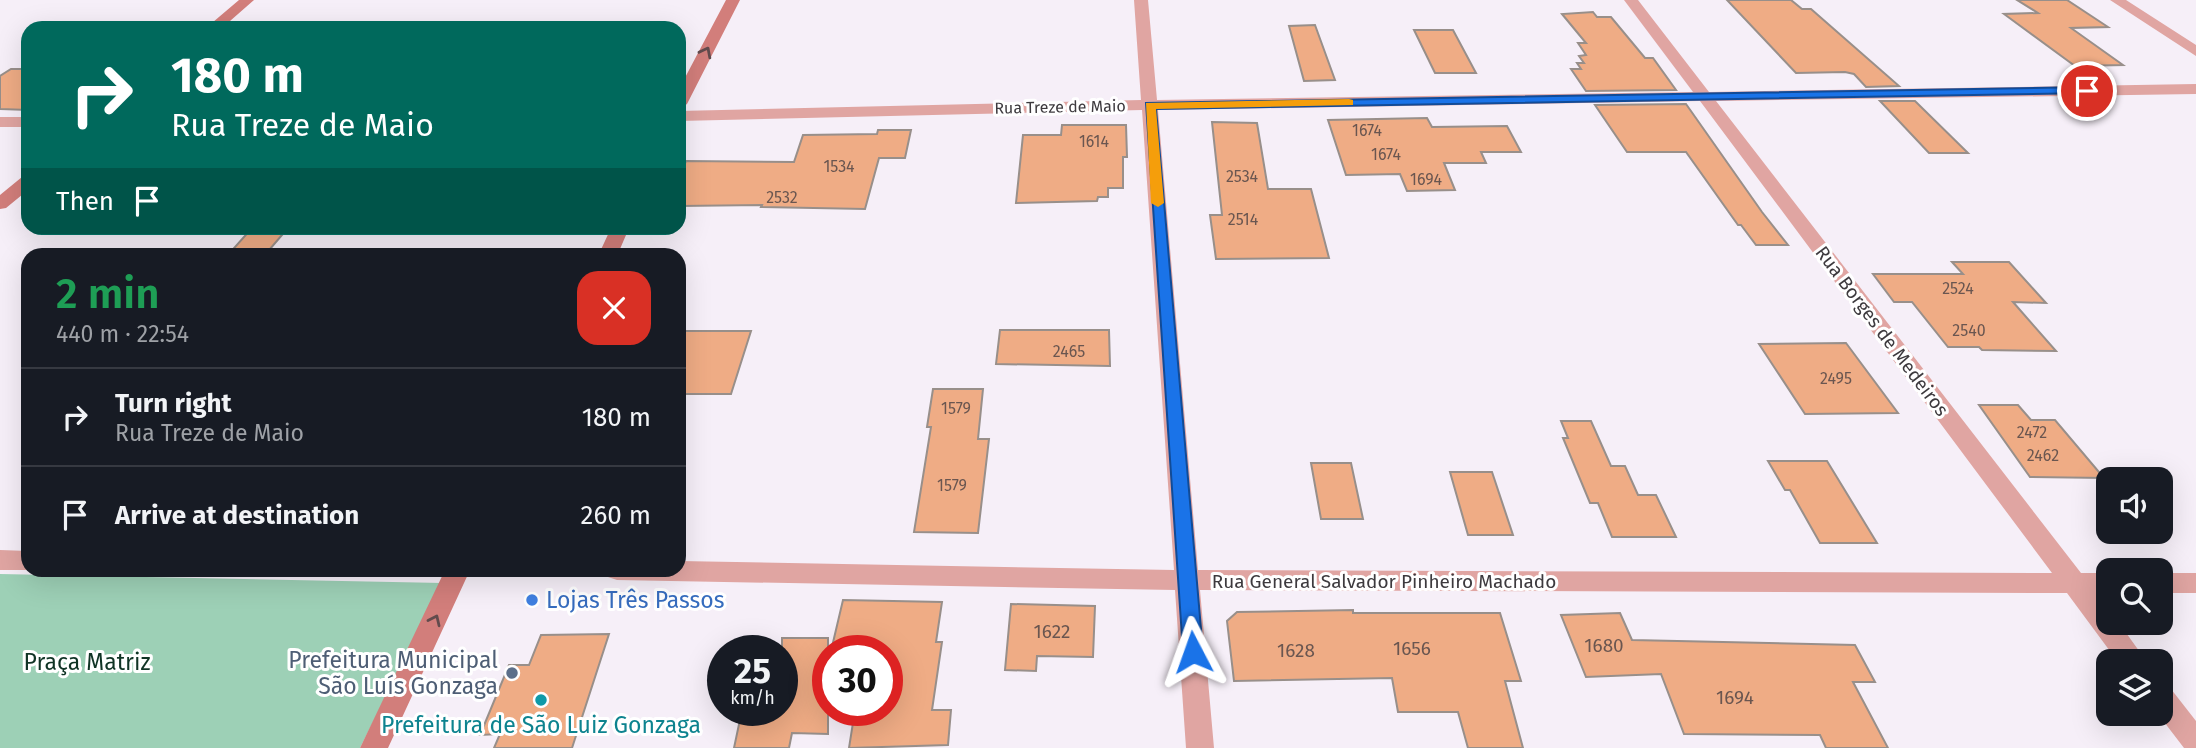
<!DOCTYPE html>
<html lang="en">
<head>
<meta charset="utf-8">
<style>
	body { margin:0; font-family:"Fira Sans",sans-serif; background:#20242c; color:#f1f3f6; height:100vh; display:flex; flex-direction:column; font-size:26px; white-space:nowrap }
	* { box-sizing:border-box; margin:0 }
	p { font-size:23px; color:#9ea1a6 }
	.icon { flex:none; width:38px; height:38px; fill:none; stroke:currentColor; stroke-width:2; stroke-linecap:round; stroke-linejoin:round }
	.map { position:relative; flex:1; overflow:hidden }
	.side { position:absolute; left:21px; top:248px; width:665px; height:329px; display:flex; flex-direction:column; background:#171b24; border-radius:21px; box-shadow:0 7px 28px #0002 }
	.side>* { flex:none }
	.top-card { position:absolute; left:21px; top:21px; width:665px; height:214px; border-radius:21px; box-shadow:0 7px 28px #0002; background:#00695c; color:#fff; overflow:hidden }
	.fabs { position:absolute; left:2096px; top:467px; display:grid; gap:14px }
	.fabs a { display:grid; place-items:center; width:77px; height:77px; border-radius:14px; background:#171b24; box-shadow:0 7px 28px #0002; font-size:35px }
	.speed { position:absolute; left:707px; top:635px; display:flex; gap:14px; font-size:35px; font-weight:700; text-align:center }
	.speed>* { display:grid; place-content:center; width:91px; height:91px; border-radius:50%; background:#171b24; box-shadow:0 7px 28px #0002; line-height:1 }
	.speed small { font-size:18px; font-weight:400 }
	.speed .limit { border:10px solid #d22; background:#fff; color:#111 }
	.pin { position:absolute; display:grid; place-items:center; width:60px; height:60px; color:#fff; margin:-30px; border:4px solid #fff; border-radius:50%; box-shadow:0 2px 7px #0007 }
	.me { position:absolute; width:77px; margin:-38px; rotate:356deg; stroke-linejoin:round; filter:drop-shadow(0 0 5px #0008) }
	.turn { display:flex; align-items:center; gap:24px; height:147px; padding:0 35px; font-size:32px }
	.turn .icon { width:91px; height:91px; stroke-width:2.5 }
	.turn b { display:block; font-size:49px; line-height:60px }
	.then { display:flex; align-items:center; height:66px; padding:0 35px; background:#0003; gap:14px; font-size:26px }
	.round { display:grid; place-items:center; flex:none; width:74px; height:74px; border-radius:21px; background:#20242c }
	.head { display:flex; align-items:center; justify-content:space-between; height:119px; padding:0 35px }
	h1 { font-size:42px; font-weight:600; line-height:52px; color:#1e9e55 }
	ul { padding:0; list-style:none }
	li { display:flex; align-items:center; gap:21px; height:98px; padding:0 35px; border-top:2px solid #363941 }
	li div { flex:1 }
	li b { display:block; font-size:26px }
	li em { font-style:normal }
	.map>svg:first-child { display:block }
</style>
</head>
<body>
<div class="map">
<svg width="2196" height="748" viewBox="0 0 2196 748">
	<rect width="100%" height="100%" fill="#f6eff8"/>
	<path fill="#9dd0b6" d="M0 574 443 583 360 748H0Z"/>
	<path fill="#efac85" stroke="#988f8a" stroke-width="2" d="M1727 0H1791L1802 9H1811L1899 86 1866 87 1854 74 1845 72 1796 73Z
		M2017 0H2067L2108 27 2071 28 2123 65 2075 66 2004 14 2038 13Z
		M1593 12 1597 17H1611L1645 58H1653L1676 90 1586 91 1571 69H1581L1577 63H1584L1579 56 1586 55 1578 43H1586L1562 14Z
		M1315 25 1335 80 1304 81 1289 26Z
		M1414 30H1453L1476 73H1435Z
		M11 69H28V110L0 109V76Z
		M1880 101H1915L1968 153H1929Z
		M1686 104 1762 212 1788 245H1756L1741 225H1738L1686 152H1627L1595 105Z
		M1427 118 1432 127 1507 126 1521 152H1481L1486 163H1444L1455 190 1407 191 1400 174 1346 175 1328 120Z
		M1212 122 1257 123 1268 189H1311L1329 258 1216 259 1210 215H1222Z
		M1062 125H1126L1127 157H1123V188H1108V197H1098L1097 201 1016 203 1023 135H1061Z
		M878 130H911L905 158H879L865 209 761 207 762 205 679 206V177L686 161 794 162 803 135 877 134Z
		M252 228H288L264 256H227Z
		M1952 262H2009L2046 303 2013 302 2056 351 1982 350 1979 347H1948L1912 302H1894L1873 274H1963Z
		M1000 330H1109L1110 366 996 364Z
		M679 331H751L731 394H679Z
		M1846 343 1898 413 1805 414 1759 344Z
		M933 389H983L978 439H989L978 533 914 532 931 427H927Z
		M1979 405H2018L2031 420H2055L2104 478 2030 477Z
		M1561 421H1591L1611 466H1625L1638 495H1656L1676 537H1612L1598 503H1590L1563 438H1568Z
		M1768 461H1827L1877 543H1820L1790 490H1785Z
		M1311 463H1351L1363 519H1321Z
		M1450 472H1492L1513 535H1468Z
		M843 600 942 602 936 642H942L932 710H951L948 745 849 748 855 710H887V651H831Z
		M1011 604 1095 606 1093 657 1037 656 1036 671 1005 670Z
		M1353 610V613H1500L1521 681H1505L1523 748H1468L1458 712H1398L1392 678 1234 681 1227 621 1237 612Z
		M1620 613 1632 640 1855 645 1875 682H1853L1888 748H1826L1820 735 1684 734 1661 674 1586 677 1561 615Z
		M609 634 572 748H494L500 734 480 735 509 665H529L541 635Z
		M782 638H828V734L792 733 789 748H734L742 710H782Z"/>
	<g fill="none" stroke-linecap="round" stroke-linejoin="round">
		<path fill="#e0a5a2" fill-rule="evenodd" d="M1134 0H1148L1157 100 1693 92 1624 0H1638L1709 92 2196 84V94L1716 101 2081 573H2109V593H2096L2109 609V623H2119L2147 662H2118L2067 593 1200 590 1214 748H1186L1175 590 617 580 608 577 605 570H679V561L1174 570 1142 110 679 121V111L1141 100ZM1700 101 2052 573 1198 570 1158 110Z
			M2110 0H2126L2196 45V56Z
			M0 117H28V127H0Z
			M0 550 28 551V570H0Z
			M2161 573H2196V593H2161Z
			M2161 685 2171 689 2196 721V748H2184L2158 714H2161Z"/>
		<path fill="#d27e7b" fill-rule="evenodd" d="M239 0H254L222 28H206Z
			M726 0H740L687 104 679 109V89Z
			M28 176V190L6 208 0 209V195L22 177Z
			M611 228H629L617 256H598Z
			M445 570H470L388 748H360Z"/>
	</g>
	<defs><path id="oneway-chevron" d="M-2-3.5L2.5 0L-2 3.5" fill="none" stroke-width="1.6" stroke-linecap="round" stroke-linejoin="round" transform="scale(1.75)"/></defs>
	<g stroke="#624b4d">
		<use href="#oneway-chevron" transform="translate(706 52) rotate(-63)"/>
		<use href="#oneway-chevron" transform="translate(435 620) rotate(-65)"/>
	</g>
	<path fill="#1a73e8" stroke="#114b97" stroke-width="2" d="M2087 87 2092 91 2091 93 1156 109 1203 652 1200 658 1193 660 1186 658 1183 652 1146 103Z"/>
	<path fill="#f59e0b" d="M1349 99 1353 100V105L1156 109 1164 203 1158 207 1151 203 1146 103Z"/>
	<circle fill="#3f7fe0" stroke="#fff" stroke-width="2.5" cx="532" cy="600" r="7"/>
	<circle fill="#5c6f8a" stroke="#fff" stroke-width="2.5" cx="512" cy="673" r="7"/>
	<circle fill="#0f9aa8" stroke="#fff" stroke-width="2.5" cx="541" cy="700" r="7"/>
	<g text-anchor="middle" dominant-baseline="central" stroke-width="6" stroke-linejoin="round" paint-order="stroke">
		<g font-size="16" fill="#3d3a3e" stroke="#fff">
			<text transform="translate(1060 107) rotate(-1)">Rua Treze de Maio</text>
		</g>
		<g font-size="16" fill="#6a5650">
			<text x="1367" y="130">1674</text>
			<text x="1094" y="141">1614</text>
			<text x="1386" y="154">1674</text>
			<text x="839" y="166">1534</text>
			<text x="1242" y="176">2534</text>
			<text x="1426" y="179">1694</text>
			<text x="782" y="197">2532</text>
			<text x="1243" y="219">2514</text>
			<text x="1958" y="288">2524</text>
			<text x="1969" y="330">2540</text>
			<text x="1069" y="351">2465</text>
			<text x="1836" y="378">2495</text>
			<text x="956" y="408">1579</text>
			<text x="2032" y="432">2472</text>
			<text x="2043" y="455">2462</text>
			<text x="952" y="485">1579</text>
		</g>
		<g font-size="19" fill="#3d3a3e" stroke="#fff">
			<text transform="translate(1882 331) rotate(53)">Rua Borges de Medeiros</text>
			<text x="1384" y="581">Rua General Salvador Pinheiro Machado</text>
		</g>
		<g font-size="19" fill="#6a5650">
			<text x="1052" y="631">1622</text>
			<text x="1604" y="645">1680</text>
			<text x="1412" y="648">1656</text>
			<text x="1296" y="650">1628</text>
			<text x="1735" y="697">1694</text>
		</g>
		<g font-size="23" fill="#366cbe" stroke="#fff" text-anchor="start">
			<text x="546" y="600">Lojas Três Passos</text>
		</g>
		<g font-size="23" fill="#4e5e75" stroke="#fff" text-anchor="end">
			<text x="498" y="660">Prefeitura Municipal<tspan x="498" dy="26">São Luís Gonzaga</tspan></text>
		</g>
		<g font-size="23" fill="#103425" stroke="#fff">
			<text x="87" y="662">Praça Matriz</text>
		</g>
		<g font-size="23" fill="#0d838f" stroke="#fff">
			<text x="541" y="725">Prefeitura de São Luiz Gonzaga</text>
		</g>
	</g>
</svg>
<div class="fabs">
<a><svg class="icon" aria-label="sound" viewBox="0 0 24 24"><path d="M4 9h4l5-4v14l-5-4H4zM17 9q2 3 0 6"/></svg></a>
<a><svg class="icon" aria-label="search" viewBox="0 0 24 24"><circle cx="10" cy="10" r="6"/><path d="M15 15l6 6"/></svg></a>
<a><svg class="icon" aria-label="layers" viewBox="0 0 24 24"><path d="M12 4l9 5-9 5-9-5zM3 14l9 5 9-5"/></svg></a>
</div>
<div class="speed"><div>25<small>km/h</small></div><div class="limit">30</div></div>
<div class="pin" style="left:2087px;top:91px;background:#d93025"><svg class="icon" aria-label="arrive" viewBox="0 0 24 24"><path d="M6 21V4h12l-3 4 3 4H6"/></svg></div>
<svg class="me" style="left:1193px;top:652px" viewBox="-20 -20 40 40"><path d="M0-17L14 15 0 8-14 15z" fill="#1a73e8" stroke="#fff" stroke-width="4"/></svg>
<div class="top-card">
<div class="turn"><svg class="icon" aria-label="right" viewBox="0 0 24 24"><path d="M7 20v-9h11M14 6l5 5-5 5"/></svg><div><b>180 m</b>Rua Treze de Maio</div></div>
<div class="then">Then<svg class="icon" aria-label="arrive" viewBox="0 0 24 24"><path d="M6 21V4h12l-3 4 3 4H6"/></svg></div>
</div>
<section class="side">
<div class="head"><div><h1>2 min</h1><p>440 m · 22:54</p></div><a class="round" style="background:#d93025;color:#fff"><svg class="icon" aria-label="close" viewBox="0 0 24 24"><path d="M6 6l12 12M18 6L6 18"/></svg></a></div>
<ul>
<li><svg class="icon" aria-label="right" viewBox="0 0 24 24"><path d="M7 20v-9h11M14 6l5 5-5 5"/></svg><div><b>Turn right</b><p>Rua Treze de Maio</p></div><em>180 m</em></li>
<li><svg class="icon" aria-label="arrive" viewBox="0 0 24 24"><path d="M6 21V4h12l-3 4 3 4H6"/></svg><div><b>Arrive at destination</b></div><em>260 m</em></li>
</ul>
</section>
</div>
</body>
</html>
